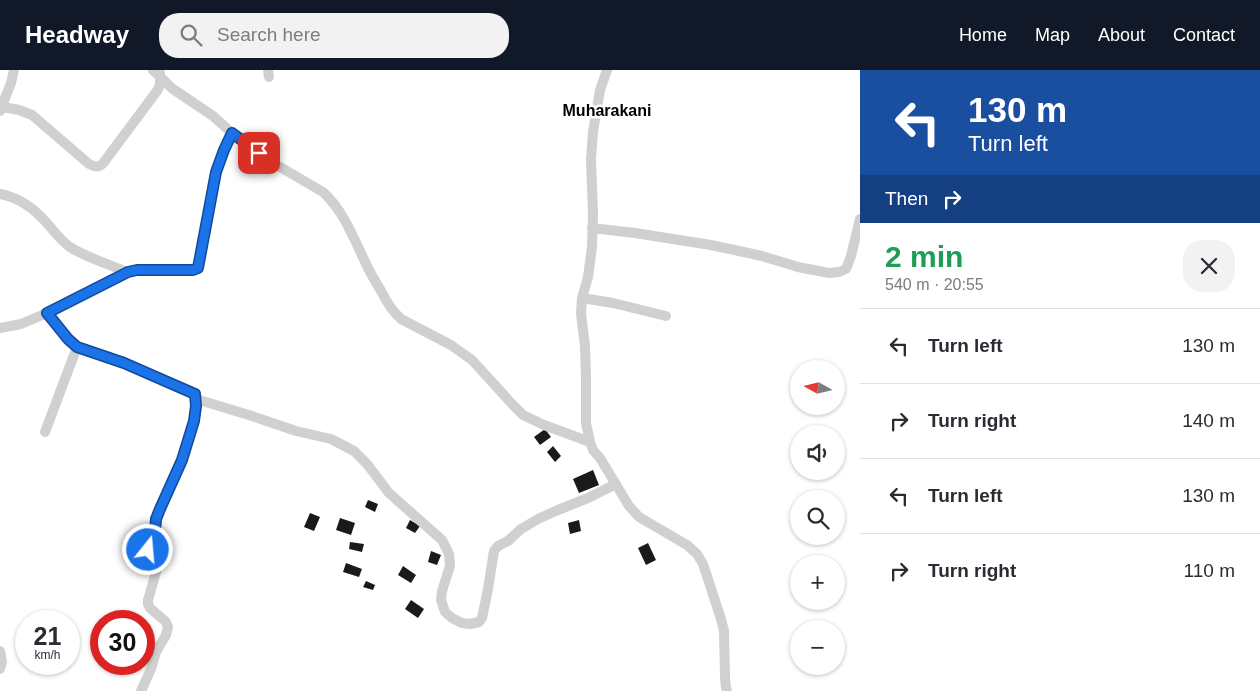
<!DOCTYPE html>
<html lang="en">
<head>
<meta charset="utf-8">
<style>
	body { margin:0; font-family:Helvetica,sans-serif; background:#f2f2f3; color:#2b2b33; height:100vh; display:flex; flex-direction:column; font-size:19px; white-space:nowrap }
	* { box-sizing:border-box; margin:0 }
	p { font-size:16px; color:#7c7c81 }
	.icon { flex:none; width:28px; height:28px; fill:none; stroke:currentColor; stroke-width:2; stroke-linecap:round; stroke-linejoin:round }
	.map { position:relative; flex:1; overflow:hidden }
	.side { display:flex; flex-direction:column; background:#fff; width:400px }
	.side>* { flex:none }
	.hud { background:#1a4fa0; color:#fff; overflow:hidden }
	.needle { width:32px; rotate:278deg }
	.buttons { position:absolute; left:790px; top:290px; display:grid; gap:10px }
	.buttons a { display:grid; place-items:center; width:55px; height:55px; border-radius:50%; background:#fff; box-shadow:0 1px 4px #0004; font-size:25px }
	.speed { position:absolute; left:15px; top:540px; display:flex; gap:10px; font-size:25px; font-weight:700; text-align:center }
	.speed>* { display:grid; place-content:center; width:65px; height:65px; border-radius:50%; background:#fff; box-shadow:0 1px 4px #0004; line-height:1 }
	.speed small { font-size:12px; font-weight:400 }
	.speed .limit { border:8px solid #d22; background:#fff; color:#111 }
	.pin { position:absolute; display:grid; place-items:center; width:42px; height:42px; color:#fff; margin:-21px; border-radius:10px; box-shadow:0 2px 8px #0006 }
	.me { position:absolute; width:55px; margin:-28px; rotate:17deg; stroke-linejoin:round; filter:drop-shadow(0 0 4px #0008) }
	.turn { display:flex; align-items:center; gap:18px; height:105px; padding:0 25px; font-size:22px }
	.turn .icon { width:65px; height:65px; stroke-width:2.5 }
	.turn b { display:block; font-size:35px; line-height:42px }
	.then { display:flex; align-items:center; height:48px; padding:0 25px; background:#0003; gap:10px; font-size:19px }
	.round { display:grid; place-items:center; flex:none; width:52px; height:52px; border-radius:20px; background:#f2f2f3 }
	.head { display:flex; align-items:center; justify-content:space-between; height:85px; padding:0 25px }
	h1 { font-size:30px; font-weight:800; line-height:38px; color:#1e9e55 }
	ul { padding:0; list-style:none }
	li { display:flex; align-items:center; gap:15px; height:75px; padding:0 25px; border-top:1px solid #e1e1e2 }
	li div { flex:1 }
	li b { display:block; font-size:19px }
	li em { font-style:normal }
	header { display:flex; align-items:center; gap:30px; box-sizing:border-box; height:70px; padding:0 25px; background:#111827; color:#fff }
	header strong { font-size:24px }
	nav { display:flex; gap:28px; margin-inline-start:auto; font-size:18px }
	.search { width:350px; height:45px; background:#f2f2f3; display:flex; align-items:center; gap:12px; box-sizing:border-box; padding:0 18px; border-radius:20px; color:#7c7c81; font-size:19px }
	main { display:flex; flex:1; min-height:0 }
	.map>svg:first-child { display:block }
</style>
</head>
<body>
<header>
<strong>Headway</strong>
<div class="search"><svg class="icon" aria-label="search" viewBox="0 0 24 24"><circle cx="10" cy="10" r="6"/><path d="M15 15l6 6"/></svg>Search here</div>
<nav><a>Home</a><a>Map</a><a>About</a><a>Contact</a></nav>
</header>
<main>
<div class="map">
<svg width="860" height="621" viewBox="0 0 860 621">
	<rect width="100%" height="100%" fill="#fff"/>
	<path fill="#1a1a1a" d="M545 359 551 367 540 375 534 367Z
		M553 376 561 386 555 392 547 382Z
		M593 400 599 415 579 423 573 409Z
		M368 430 378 434 375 442 365 437Z
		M310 443 320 447 314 461 304 457Z
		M340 448 355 453 351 465 336 460Z
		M410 450 420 456 415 463 406 458Z
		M579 450 581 461 570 464 568 453Z
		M350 472 364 474 362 482 349 479Z
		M648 473 656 490 646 495 638 478Z
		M431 481 441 485 437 495 428 492Z
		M346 493 362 499 359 507 343 502Z
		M403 496 416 505 411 513 398 505Z
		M366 511 375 515 373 520 363 517Z
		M411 530 424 539 418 548 405 539Z"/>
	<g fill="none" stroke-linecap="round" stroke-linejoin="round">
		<path stroke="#d0d0d0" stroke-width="10" d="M153 0 173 19 213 46 232 63 268 90 323 122C345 142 355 172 368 198 372 206 377 214 381 221 387 232 392 241 401 249L451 275 472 290 512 334 523 345 544 355 590 372
			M268 0 269 7
			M607 0 600 20 593 62 591 89 593 144 592 177 588 207 582 228 581 244 585 276 586 309V353L590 372 593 380 600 388 629 436 639 447 687 475 697 484 703 494 721 549 724 561 725 608 726 618 727 621
			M3 37 19 40 32 45 89 94C98 99 102 96 107 88L157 21 160 15V3
			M0 41 11 13 14 0
			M0 124C16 127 29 135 40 146 51 156 58 169 70 177 87 188 109 194 127 202
			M592 158 635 163 711 175 762 186 798 197 829 203 839 202 846 199 851 186 860 149
			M582 228 613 233 666 246
			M47 243 68 269 77 277 112 288 136 298 195 325 196 336 194 351 182 390 160 439 157 449 155 460 149 476V484L155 496 156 502 148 530V534L150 538 166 552 168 557 166 565 156 582 151 599 141 621
			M0 258 21 254 47 243 127 202 137 200H193L198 198 216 102 224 80 232 63
			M196 329 252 346 296 361 331 369 354 381 367 394 389 423 442 470 449 484 450 496 442 521 441 530 445 542 452 548 462 553 470 554 479 552 482 548 488 519 494 481 498 476 508 471 521 459 538 449 558 440 588 428 616 414
			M45 362 77 277
			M0 581 2 592 0 599"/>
	</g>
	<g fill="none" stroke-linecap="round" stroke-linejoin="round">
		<defs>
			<path id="route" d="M148 480 152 466 155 460 156 449 160 439 182 390 194 351 196 336 195 324 124 293 77 277 68 269 47 243 128 202 137 200H193L198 198 216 102 224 80 232 63 259 83"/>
		</defs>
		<use href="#route" stroke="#114b97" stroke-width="12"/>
		<use href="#route" stroke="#1a73e8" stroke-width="9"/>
	</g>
	<g text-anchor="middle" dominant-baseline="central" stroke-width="5" stroke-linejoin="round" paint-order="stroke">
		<g font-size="16" font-weight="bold" fill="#000" stroke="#fff">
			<text x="607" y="40">Muharakani</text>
		</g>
	</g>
</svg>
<div class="buttons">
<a><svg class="needle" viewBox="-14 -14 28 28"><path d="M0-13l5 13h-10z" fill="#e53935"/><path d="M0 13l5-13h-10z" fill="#7c7c81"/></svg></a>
<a><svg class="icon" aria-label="sound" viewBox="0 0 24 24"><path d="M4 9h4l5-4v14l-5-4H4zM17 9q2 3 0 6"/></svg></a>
<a><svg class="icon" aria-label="search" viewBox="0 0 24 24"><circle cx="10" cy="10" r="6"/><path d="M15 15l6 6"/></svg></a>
<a>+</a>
<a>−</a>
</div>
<div class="speed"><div>21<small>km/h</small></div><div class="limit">30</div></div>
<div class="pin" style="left:259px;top:83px;background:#d93025"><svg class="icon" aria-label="arrive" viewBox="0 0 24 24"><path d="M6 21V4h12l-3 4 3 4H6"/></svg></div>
<svg class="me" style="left:148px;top:480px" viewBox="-20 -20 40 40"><circle r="17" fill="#1a73e8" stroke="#fff" stroke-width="3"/><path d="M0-11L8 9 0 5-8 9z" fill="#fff"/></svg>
</div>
<section class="side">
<div class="hud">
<div class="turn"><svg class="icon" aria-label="left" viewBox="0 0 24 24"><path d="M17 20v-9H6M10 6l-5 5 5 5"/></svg><div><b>130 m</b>Turn left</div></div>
<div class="then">Then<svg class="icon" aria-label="right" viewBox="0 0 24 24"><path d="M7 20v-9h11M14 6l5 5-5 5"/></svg></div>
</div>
<div class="head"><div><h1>2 min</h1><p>540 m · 20:55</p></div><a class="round"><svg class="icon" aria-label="close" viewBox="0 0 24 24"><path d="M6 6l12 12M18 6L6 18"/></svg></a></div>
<ul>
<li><svg class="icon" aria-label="left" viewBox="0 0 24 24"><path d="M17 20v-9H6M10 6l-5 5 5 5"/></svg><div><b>Turn left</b></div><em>130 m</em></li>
<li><svg class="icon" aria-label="right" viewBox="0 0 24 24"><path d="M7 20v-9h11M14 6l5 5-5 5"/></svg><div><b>Turn right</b></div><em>140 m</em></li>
<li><svg class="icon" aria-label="left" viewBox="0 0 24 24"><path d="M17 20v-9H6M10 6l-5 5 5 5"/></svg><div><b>Turn left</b></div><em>130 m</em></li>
<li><svg class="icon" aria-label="right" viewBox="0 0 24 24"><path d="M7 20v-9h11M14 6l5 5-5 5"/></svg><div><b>Turn right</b></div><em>110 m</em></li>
</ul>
</section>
</main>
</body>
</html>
